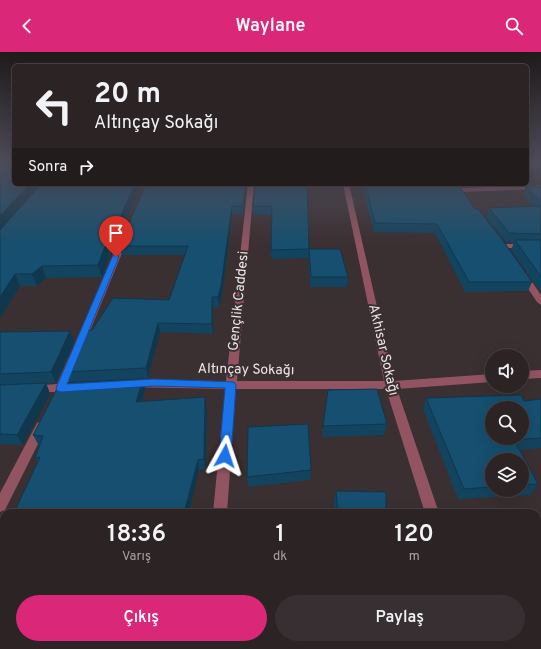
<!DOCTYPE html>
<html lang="tr">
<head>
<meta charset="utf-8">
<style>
	body { margin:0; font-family:Overpass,sans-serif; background:#382f32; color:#f1f3f6; height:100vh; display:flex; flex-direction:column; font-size:15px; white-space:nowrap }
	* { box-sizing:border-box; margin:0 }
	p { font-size:13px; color:#a6a4a7 }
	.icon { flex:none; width:22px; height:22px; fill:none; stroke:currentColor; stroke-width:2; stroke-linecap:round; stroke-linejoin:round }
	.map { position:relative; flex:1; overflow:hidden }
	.details { position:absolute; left:0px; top:457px; width:541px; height:140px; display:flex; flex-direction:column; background:#2c2325; border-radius:12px 12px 0 0; box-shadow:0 4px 16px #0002,0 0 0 1px #484042 }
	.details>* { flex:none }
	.guide { position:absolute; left:12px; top:12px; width:517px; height:122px; border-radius:6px; box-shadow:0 4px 16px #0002,0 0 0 1px #484042; background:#2c2325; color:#f1f3f6; overflow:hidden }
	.buttons { position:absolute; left:485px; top:297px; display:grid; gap:8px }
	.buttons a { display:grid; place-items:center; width:44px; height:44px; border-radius:50%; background:#2c2325; box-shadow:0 4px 16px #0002,0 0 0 1px #484042; font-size:20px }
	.pin { position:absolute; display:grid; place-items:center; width:34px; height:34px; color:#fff; margin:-41px -17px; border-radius:50% 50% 50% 0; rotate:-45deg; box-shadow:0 0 4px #0007 }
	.pin .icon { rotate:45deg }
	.me { position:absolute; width:44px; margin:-22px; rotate:5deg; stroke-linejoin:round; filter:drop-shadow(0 0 3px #0008) }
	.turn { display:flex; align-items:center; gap:14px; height:84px; padding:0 16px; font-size:18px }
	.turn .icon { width:52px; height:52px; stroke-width:2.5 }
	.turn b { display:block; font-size:28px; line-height:34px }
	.then { display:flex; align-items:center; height:38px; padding:0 16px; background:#0003; gap:8px; font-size:15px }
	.eta { display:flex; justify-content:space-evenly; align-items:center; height:68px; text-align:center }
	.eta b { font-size:24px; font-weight:600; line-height:28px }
	.primary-button { display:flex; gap:8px; margin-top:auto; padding:8px 16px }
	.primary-button a { flex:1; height:46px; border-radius:24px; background:#db2777; color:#fff; font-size:16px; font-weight:600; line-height:46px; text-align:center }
	.primary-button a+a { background:#382f32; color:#f1f3f6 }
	header { display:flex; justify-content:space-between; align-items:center; height:52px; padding:0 16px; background:#db2777; color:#fff; font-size:18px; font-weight:600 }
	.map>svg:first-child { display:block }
</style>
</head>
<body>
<header><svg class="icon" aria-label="back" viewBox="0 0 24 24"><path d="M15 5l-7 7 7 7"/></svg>Waylane<svg class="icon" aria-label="search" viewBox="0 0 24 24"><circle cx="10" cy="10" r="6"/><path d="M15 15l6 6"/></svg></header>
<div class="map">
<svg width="541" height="597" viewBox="0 0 541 597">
	<rect width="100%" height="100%" fill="#3a2f31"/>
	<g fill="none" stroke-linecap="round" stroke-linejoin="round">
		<path fill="#935462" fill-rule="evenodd" d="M248 132H254L237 329H384L343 132H349L394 329 492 322V330L397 337 439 461H425L386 337H236L227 461H213L225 337 126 335 125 332 126 329 130 328 226 329Z
			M541 133V137L460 140 457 138 460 136Z
			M122 182H125L129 184 85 291 80 294 77 293 75 291Z
			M500 192H541V196H500Z
			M520 221H526L541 243V253L537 250 519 223Z
			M72 305 76 306 77 309 68 332 74 333 75 336 74 339 64 340 63 343H55L54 340H31L30 337 31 334 57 332 67 309 68 306Z
			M541 318V326L522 327V319Z
			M41 369 45 371 47 374 5 458 0 460V441L37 371Z
			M202 593H218L217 597H201Z
			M463 593H479L480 597H464Z"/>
	</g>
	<path fill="#13445f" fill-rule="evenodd" d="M528 110H541V121Z
		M14 132 141 133 111 203H109L102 225 46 226 37 234H20L0 266Z
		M246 132 243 163 232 162 222 243 219 255H213V282L160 280 148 326 70 330 66 320 92 278 169 248 185 203H122L119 194Z
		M255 132H342V134L307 133 309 197 348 225 347 235H310L309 206 271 207 272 163H253V154Z
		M350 132H458L475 157 532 230 528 239 465 240 435 181 374 180 362 134H351Z
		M526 134H541V239H540L511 198 514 191 506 190 486 165 489 156 533 154 523 143Z
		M70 279 74 289 56 331 17 332 46 331 50 342 23 393 0 392V280Z
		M145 337 142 350 207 356 206 417 199 418 38 411 35 406 39 394 33 383Z
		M328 338 387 372 384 383 322 385Z
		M426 346 524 349 541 347V396L520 398 538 432 530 443 458 447 423 357ZM492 408H522V438H492Z
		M311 418 310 428 248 435 247 425Z
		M336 439 386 458 414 461H335L334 450Z
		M0 529 4 593H59L58 597H0Z
		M514 593H537L541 597H515Z"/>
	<path fill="#0f374e" d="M30 132H43L0 180V164Z
		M135 132H141V133L111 203 108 192Z
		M245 132H246L243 163V154Z
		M232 154V162L222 243 219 255 218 245Z
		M106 192 109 203 102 225 98 213Z
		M42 214 46 226 37 234 32 222Z
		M15 222 20 234 0 266V245Z
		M212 245 213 255V282L212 272Z
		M158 271 160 280 148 326 146 316Z
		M70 279 74 289 56 331 51 320Z
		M143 327 145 337 139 361 136 350Z
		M46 331 50 342 23 393 17 383Z
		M205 345 207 356 206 417 204 407Z
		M198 408 199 418 189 461H184Z
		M51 593H59L58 597H55Z
		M186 593H190L189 597H185Z"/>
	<path fill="#164f6f" stroke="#0f374e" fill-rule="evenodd" d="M0 110H14V132H30L0 164Z
		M41 132H135L108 192H106L98 213 42 214 32 222H15L0 245V178Z
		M146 132H245L243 154H232L221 234 218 245H212V272L158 271 146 316 66 320 84 279 92 278 113 246 169 248 188 194H119Z
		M255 132H307L309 197 271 198 272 154H253Z
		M365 132H458L475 157H478L502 187 532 230H469L437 172 375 171Z
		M526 134H541V150Z
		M541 154V182L509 181 489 156Z
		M515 188H541V225Z
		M309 197H340L348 225H311Z
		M70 279 51 320 0 322V280Z
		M143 327 136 350 205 345 204 407 198 408 184 461H14L40 405 35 406 43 384 33 383 60 331Z
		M46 331 17 383 0 382V333Z
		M377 337 387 372 323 374 328 338Z
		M521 343 524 349 541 347V386L514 388 538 432 522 433V408H492V435L464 437 426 346ZM492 356H522V386H492Z
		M308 372 311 418 247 425 248 375Z
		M336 439 386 440V458L414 461H338Z
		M537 474H541V597H527L525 593H537Z
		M4 528V593H35L0 594V529Z
		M95 593H186L185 597H94Z
		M459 594V597H364V596Z"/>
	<linearGradient id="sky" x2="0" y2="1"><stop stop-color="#201a1b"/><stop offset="0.57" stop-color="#4f4d5a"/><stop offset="1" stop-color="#4f4d5a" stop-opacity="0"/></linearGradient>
	<rect width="541" height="194" fill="url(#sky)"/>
	<path fill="#1a73e8" stroke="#114b97" d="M113 203H118L119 205 67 332 154 327 234 330 236 333 231 404 229 407 225 409 221 407 219 404 225 336 154 334 61 340 57 339 56 336Z"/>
	<g text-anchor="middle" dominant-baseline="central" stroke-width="4" stroke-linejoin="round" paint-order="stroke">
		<g font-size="14" fill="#eee7e8" stroke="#3a2f31">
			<text transform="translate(239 249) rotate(-84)">Gençlik Caddesi</text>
			<text transform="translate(383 298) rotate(77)">Akhisar Sokağı</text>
			<text transform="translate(246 318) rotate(1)">Altınçay Sokağı</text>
		</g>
	</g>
</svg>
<div class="buttons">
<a><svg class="icon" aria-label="sound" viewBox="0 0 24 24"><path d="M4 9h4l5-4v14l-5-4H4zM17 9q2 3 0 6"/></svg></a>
<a><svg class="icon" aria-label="search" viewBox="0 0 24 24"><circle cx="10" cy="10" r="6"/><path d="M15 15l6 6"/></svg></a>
<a><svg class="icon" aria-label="layers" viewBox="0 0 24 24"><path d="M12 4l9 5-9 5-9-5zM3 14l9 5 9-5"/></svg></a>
</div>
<div class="pin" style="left:116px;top:205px;background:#d93025"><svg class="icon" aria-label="arrive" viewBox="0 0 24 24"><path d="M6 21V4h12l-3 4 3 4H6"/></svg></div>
<svg class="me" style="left:225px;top:404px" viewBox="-20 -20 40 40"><path d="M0-17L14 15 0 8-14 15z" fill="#1a73e8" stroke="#fff" stroke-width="4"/></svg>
<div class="guide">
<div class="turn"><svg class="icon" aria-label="left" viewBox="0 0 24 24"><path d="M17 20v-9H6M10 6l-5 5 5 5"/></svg><div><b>20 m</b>Altınçay Sokağı</div></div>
<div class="then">Sonra<svg class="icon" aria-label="right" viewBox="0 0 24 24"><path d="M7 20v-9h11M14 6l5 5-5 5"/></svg></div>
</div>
<section class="details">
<div class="eta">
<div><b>18:36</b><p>Varış</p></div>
<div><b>1</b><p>dk</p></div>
<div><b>120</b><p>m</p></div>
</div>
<div class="primary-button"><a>Çıkış</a><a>Paylaş</a></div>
</section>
</div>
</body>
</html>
